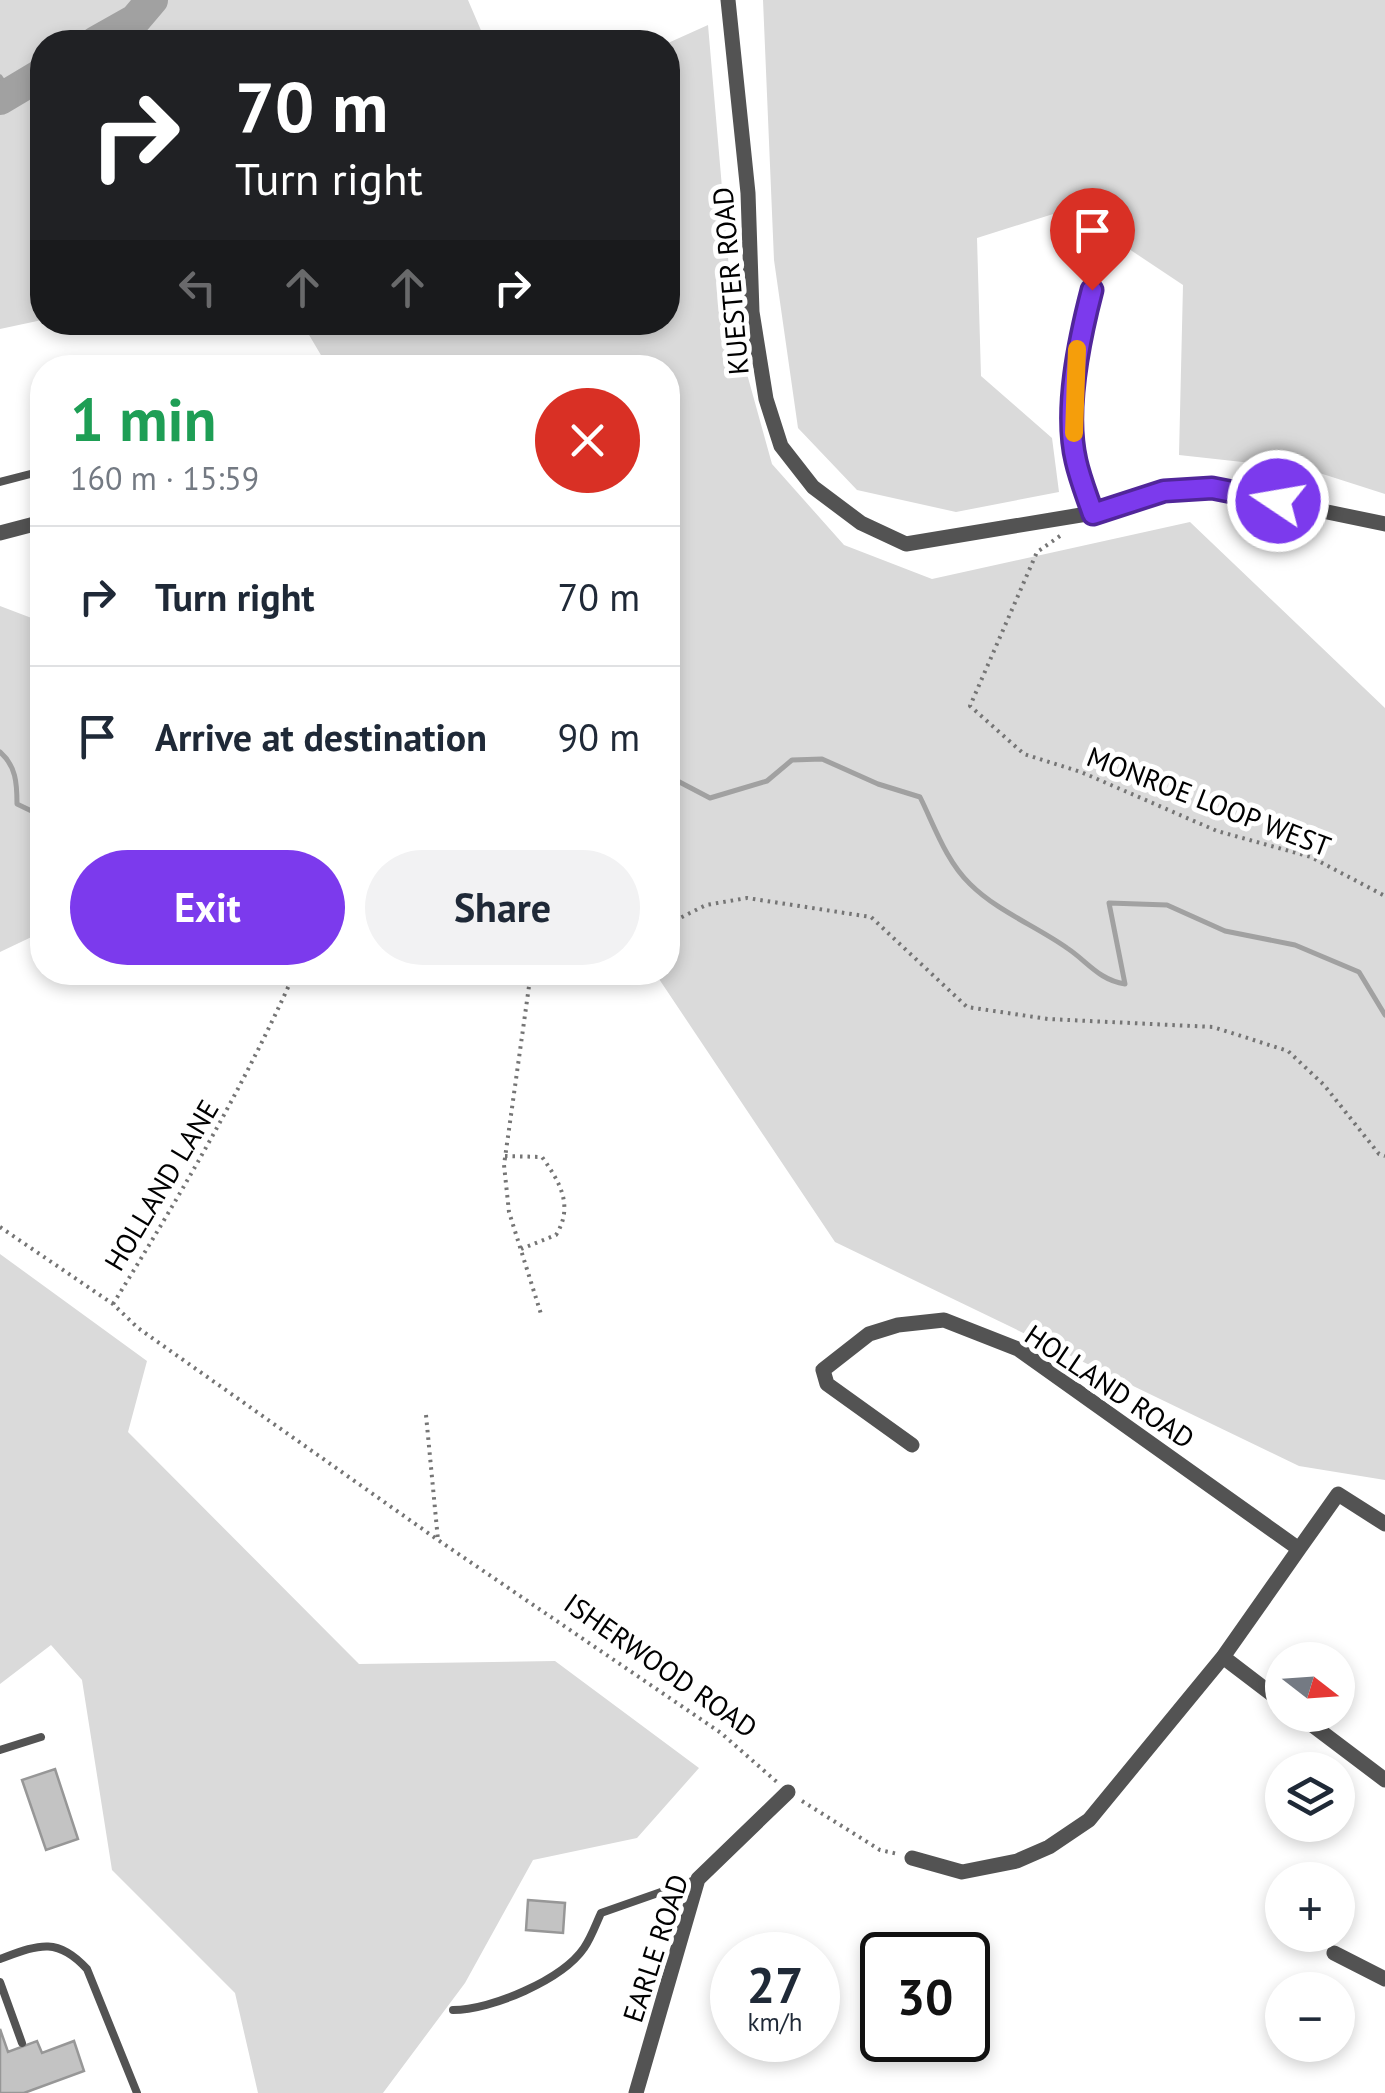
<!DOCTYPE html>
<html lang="en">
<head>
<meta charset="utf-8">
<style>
	body { margin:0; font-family:"PT Sans",sans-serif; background:#f2f2f3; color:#1f2937; height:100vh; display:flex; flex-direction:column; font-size:38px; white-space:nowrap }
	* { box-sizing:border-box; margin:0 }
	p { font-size:32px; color:#747a83 }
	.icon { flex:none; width:55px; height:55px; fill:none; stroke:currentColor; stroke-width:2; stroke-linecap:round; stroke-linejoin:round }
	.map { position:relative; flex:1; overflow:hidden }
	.panel { position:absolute; left:30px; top:355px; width:650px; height:630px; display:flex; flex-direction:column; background:#fff; border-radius:40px; box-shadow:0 5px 15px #0003 }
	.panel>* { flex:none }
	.hud { position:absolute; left:30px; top:30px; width:650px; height:305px; border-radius:40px; box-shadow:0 5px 15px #0003; background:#202124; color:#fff; overflow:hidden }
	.needle { width:65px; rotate:107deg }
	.fabs { position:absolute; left:1265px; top:1642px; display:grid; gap:20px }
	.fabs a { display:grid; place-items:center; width:90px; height:90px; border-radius:50%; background:#fff; box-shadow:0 5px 15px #0003; font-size:50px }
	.speed { position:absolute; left:710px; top:1932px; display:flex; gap:20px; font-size:50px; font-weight:700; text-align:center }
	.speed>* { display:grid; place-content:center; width:130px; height:130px; border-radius:50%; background:#fff; box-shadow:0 5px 15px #0003; line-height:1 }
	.speed small { font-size:25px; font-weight:400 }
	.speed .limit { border:5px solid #111; border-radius:15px; background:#fff; color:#111 }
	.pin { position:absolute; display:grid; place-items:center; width:85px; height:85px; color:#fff; margin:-102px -42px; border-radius:50% 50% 50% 0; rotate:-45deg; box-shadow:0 0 10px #0007 }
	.pin .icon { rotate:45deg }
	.me { position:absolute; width:110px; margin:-55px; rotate:282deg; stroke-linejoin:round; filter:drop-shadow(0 0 8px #0008) }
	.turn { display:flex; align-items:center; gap:35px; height:210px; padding:0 40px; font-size:45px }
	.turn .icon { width:130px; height:130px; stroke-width:2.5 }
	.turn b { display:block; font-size:70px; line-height:85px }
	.lanes { display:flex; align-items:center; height:95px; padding:0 40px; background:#0003; justify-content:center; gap:50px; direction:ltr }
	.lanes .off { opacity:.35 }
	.round { display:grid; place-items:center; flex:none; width:105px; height:105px; border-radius:52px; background:#f2f2f3 }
	.head { display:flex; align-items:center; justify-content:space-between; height:170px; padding:0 40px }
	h1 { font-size:60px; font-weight:700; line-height:75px; color:#1e9e55 }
	.action { display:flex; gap:20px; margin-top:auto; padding:20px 40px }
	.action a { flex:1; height:115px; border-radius:60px; background:#7c3aed; color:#fff; font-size:40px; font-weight:700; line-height:115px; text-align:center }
	.action a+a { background:#f2f2f3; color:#1f2937 }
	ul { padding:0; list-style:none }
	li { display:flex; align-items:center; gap:30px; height:140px; padding:0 40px; border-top:2px solid #e0e1e3 }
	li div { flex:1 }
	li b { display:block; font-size:38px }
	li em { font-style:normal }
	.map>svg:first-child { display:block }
</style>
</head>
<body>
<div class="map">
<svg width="1385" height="2093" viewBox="0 0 1385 2093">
	<rect width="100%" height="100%" fill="#fff"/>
	<path fill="#dadada" d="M0 0H468L486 42H42V320L0 329Z
		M763 0H1385V494L1307 469 1179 455 1183 285 1069 209 977 238 981 376 1052 438 1059 492 956 512 857 490 798 428 774 260Z
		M708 25 734 327 772 464 844 545 932 579 1190 522 1385 708V1480L1299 1466 835 1242 655 973 668 972V368L328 367 302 323 668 322V43Z
		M0 606 42 622V932L0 952Z
		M0 1254 147 1361 128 1432 359 1664 555 1661 699 1768 637 1838 533 1860 465 1983 383 2093H258L235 1993 112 1870 82 1680 51 1645 0 1684Z"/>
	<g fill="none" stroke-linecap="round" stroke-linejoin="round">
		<path stroke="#a1a1a1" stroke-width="5" d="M0 77 11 93
			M0 752C16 766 17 783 17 804L42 816
			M668 776 710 798 767 781 792 760 822 759 878 784 920 797C934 825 946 861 970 884 997 911 1036 926 1067 948 1088 962 1099 980 1125 984L1109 903 1167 905 1225 931 1295 945 1359 972 1385 1015"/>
		<path stroke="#a1a1a1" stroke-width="32" d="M96 42 135 20 152 0
			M0 99 42 74"/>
	</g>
	<path fill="#c3c3c3" stroke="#979797" stroke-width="2.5" d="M55 1769 78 1839 46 1850 22 1780Z
		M528 1900 565 1903 563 1933 526 1930Z
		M0 2029 8 2052 37 2041 42 2053 74 2041 84 2071 24 2093H0Z"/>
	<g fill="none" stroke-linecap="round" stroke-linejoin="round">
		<path stroke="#757575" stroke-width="4" stroke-dasharray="2.5 5" stroke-linecap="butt" d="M1060 536 1037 552 970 706 1024 754 1081 772 1217 831 1311 857 1385 896
			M668 924 706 905 747 898 871 917 967 1007 1048 1019 1213 1027 1288 1051 1324 1085 1379 1154 1385 1156
			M531 972 504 1165 509 1212 541 1314
			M505 1156 542 1157C560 1182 574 1206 556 1235L521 1249
			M0 1227 113 1304 138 1328 438 1540 721 1733 778 1783
			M113 1304C180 1196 243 1088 295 972
			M426 1415 438 1540
			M802 1801 880 1850 898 1854"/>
		<path stroke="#535353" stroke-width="8" d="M1092 290C1079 342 1064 407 1075 459 1079 477 1087 494 1092 511
			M0 482 42 471
			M0 1750 41 1737
			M0 1959C38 1945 57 1936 87 1969L137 2093
			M0 1982 22 2043
			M453 2010C491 2010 562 1980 584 1948 591 1938 596 1924 601 1913L698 1879"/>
		<path stroke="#535353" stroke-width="15" d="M728 0 748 193 752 312 766 399 781 446 813 487 861 523 906 544 1093 513 1165 491 1212 488 1385 524
			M0 533 42 522
			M912 1445 827 1384 823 1370 869 1334 898 1325 944 1320 1018 1349 1299 1549 1338 1494 1385 1524
			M1223 1657 1282 1702
			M1299 1715 1385 1780
			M912 1858 962 1872 1017 1861 1049 1847 1089 1820 1223 1657 1299 1549
			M1334 1953 1385 1979
			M636 2093 698 1879 788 1792"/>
	</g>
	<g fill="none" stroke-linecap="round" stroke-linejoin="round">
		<defs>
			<path id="route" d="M1092 290C1079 340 1064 410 1076 461 1080 479 1087 496 1093 514L1164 491 1212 488 1278 501"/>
		</defs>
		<use href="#route" stroke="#51269a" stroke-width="25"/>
		<use href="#route" stroke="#7c3aed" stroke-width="18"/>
		<path stroke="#f59e0b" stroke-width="18" d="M1074 433 1077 349"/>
	</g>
	<g text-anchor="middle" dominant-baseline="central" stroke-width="10" stroke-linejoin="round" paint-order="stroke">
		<g font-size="28" fill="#000" stroke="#fff">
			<text transform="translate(730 281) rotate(-95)">KUESTER ROAD</text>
			<text transform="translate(1209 801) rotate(21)">MONROE LOOP WEST</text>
			<text transform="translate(161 1185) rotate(-59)">HOLLAND LANE</text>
			<text transform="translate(1110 1386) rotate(34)">HOLLAND ROAD</text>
			<text transform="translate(661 1665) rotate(35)">ISHERWOOD ROAD</text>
			<text transform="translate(655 1948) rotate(-72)">EARLE ROAD</text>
		</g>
	</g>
</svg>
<div class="fabs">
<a><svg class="needle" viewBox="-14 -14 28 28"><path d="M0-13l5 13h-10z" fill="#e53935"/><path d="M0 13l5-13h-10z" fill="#747a83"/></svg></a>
<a><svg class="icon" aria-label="layers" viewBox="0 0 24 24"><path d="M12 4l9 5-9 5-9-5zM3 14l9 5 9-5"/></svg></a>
<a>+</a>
<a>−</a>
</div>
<div class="speed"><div>27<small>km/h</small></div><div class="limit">30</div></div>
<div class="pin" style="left:1092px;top:290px;background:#d93025"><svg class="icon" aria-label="arrive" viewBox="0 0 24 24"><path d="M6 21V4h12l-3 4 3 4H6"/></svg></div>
<svg class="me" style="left:1278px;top:501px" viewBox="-20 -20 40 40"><circle r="17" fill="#7c3aed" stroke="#fff" stroke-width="3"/><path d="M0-11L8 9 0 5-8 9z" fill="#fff"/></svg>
<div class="hud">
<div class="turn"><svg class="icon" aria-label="right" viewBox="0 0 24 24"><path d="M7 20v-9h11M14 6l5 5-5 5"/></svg><div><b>70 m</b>Turn right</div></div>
<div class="lanes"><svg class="icon off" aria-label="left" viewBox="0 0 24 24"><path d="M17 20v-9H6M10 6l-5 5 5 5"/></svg><svg class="icon off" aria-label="ahead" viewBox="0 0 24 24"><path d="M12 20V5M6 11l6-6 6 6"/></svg><svg class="icon off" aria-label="ahead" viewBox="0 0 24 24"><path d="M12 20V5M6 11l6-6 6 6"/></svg><svg class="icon" aria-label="right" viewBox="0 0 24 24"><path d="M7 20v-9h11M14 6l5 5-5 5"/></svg></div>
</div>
<section class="panel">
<div class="head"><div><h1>1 min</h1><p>160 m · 15:59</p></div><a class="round" style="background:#d93025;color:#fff"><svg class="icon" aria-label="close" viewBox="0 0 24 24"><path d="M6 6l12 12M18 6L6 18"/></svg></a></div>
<ul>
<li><svg class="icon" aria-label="right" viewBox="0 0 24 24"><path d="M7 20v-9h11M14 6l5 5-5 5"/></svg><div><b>Turn right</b></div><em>70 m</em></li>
<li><svg class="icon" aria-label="arrive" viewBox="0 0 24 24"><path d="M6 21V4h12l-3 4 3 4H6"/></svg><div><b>Arrive at destination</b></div><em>90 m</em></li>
</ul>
<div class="action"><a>Exit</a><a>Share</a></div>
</section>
</div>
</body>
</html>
